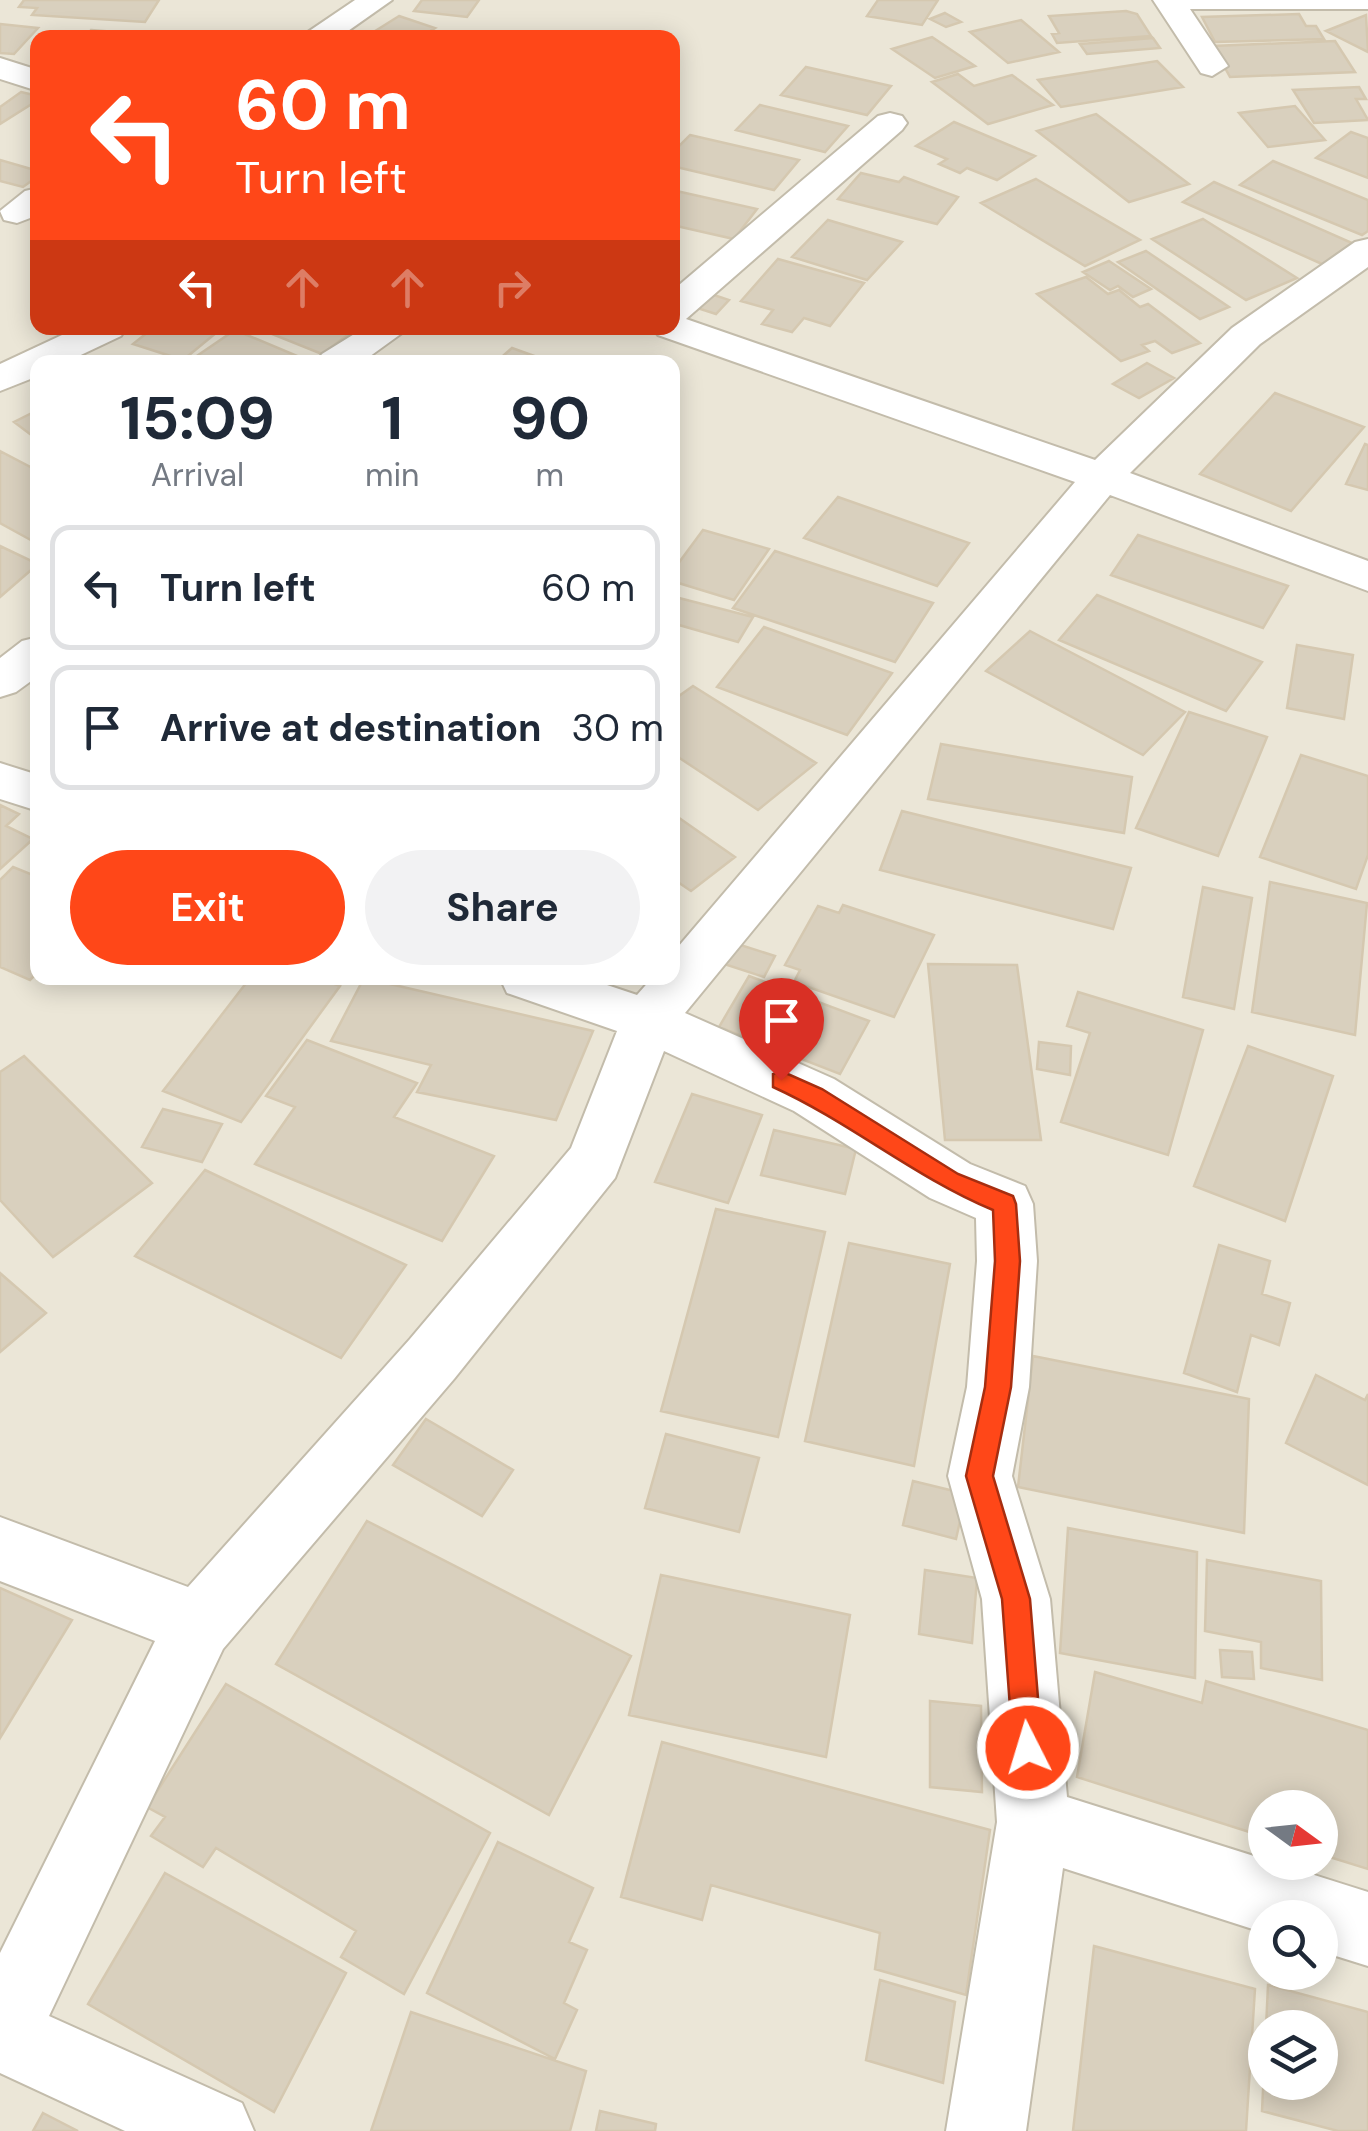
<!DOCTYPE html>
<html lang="en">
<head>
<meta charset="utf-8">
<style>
	body { margin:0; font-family:"DM Sans",sans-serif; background:#f2f2f3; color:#1f2937; height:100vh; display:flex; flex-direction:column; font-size:38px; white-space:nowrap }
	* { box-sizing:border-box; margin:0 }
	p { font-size:32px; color:#747a83 }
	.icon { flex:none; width:55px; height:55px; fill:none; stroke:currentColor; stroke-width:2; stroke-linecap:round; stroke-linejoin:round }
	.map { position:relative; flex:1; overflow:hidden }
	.details { position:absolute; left:30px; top:355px; width:650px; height:630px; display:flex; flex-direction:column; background:#fff; border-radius:20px; box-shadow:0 5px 25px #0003 }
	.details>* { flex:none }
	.hud { position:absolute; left:30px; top:30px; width:650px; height:305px; border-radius:20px; box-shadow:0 5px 25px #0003; background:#ff4718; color:#fff; overflow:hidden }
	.needle { width:65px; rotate:105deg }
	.fabs { position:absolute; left:1248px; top:1790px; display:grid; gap:20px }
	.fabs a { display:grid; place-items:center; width:90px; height:90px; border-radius:50%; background:#fff; box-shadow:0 5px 25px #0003; font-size:50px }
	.pin { position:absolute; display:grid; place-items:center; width:85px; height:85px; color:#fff; margin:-102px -42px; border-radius:50% 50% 50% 0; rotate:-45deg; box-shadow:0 0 10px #0007 }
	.pin .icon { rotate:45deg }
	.me { position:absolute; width:110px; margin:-55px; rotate:355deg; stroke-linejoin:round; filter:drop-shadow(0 0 8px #0008) }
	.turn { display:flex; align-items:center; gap:35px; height:210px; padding:0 40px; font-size:45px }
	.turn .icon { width:130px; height:130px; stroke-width:2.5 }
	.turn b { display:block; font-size:70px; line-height:85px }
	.lanes { display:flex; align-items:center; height:95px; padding:0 40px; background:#0003; justify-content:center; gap:50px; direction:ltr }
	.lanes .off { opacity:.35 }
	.eta { display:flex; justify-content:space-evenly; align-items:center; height:170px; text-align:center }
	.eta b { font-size:60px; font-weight:700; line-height:70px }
	.button { display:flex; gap:20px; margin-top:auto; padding:20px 40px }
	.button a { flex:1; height:115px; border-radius:60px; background:#ff4718; color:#fff; font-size:40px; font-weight:700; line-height:115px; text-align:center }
	.button a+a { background:#f2f2f3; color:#1f2937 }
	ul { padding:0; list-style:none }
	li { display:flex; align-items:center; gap:30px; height:125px; margin:0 20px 15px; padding:0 20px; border:5px solid #e0e1e3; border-radius:20px }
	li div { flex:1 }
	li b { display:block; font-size:38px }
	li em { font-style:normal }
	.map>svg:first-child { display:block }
</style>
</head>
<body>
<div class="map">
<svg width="1368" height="2131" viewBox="0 0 1368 2131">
	<rect width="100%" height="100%" fill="#f6f3ea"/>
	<path fill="#ebe6d7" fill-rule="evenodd" d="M0 0H1368V2131H0ZM38 38H672V328H38ZM38 362H672V978H38ZM1265 1808H1320V1862H1265ZM1265 1918H1320V1972H1265ZM1265 2028H1320V2082H1265Z"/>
	<path fill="#d9d0be" stroke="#d5c8b0" stroke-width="2.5" d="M24 0H159L145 22 32 15 37 8 19 7Z
		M422 0H479L467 17 414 11Z
		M878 0H938L922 25 867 16Z
		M1126 11 1137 14 1151 36 1057 43 1052 34 1059 33 1049 16Z
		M945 13 961 22 946 27 930 19Z
		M1299 14 1306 26H1316L1324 39 1215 42 1202 17Z
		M1366 15 1368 52 1326 31Z
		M399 16 435 28 419 38H364Z
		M1021 20 1059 52 1008 63 970 32Z
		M0 24 38 28 14 54 0 53Z
		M91 30 141 34 85 38Z
		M932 37 975 66 935 78 892 49Z
		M1153 38 1160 48 1087 54 1080 44Z
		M1335 41 1355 72 1230 77 1213 46Z
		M1157 61 1183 87 1061 107 1038 80Z
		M806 67 891 86 867 115 781 95Z
		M958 74 974 86 1012 75 1053 105 988 124 932 82Z
		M1359 87 1366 99H1356L1368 120 1314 123 1293 90Z
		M21 92 38 96V100L0 124V107Z
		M760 105 848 126 825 152 736 130Z
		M1295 106 1325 140 1268 147 1239 113Z
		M1096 114 1189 184 1129 202 1037 131Z
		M954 122 1035 156 997 180 967 168 960 173 939 164 947 159 916 146Z
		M1351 132 1368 138V178L1316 158Z
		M690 135 799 160 774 190 672 166V153Z
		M0 160 38 171V176L23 187 0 181Z
		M1273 161 1368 200V231L1362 235 1240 185Z
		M861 173 899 182 904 177 958 197 937 224 838 199Z
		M1036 179 1140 240 1085 266 981 203Z
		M1214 182 1352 243 1322 264 1183 202Z
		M672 190 757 209 734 239 672 225Z
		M1203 219 1297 278 1246 300 1152 239Z
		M828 220 902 242 867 280 792 257Z
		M1146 251 1229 307 1200 319 1118 262Z
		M778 259 864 283 830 326 804 318 792 332 762 324 773 310 741 301Z
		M1109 261 1151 289 1133 297 1118 286 1110 290 1083 272Z
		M1086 277 1108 294 1119 290 1140 307 1148 304 1200 343 1172 353 1155 341 1142 345 1149 351 1121 361 1037 294Z
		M708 293 729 300 716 314 694 307Z
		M153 328H222L183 360 133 344Z
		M273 328H357L322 354 267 332Z
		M235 330 302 358 296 362H188Z
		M512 348 551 362H496Z
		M1147 363 1174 378 1139 398 1113 384Z
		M1275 393 1364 427 1291 511 1200 474Z
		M38 410V440L14 422Z
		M1365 444 1368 445V490L1346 484Z
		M0 451 38 471V544L0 523Z
		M838 497 969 543 937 586 804 538Z
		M703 530 769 549 734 600 672 581V572Z
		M1138 535 1288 586 1263 628 1111 575Z
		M0 546 38 564 0 597Z
		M775 551 933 603 895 662 733 608Z
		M1097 595 1262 662 1226 711 1059 640Z
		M679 598 753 617 738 642 672 623V608Z
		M764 627 892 673 847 735 717 687Z
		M1030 631 1185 712 1143 755 986 671Z
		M1297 645 1353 655 1344 719 1287 708Z
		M693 686 816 763 758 810 672 753V701Z
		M1189 712 1267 737 1218 856 1136 828Z
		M941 744 1132 777 1124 833 928 799Z
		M1301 755 1368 776V855L1356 889 1260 857Z
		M0 805 19 814 6 826 33 839 0 869Z
		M902 811 1131 868 1113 929 880 870Z
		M672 813 735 857 691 891 672 878Z
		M13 867 38 877V972L30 980 0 967V880Z
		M1270 882 1367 903 1355 1035 1252 1012Z
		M1203 887 1252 898 1234 1009 1183 997Z
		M843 905 934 935 894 1017 794 982 800 970 785 965 818 906 839 913Z
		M728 941 775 956 764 977 718 962Z
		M928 964 1017 965 1041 1140H945Z
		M749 976 869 1021 840 1074 719 1027Z
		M250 978H319L340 986 241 1122 163 1091Z
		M364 978 593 1031 556 1120 417 1092 431 1065 331 1041Z
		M1078 992 1203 1030 1168 1155 1061 1122 1090 1033 1067 1026Z
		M307 1040 417 1083 394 1117 494 1156 442 1241 255 1164 295 1107 266 1096Z
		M1039 1042 1071 1046 1070 1075 1037 1069Z
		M1248 1046 1333 1076 1285 1221 1194 1186Z
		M24 1056 152 1183 53 1257 0 1200V1072Z
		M692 1094 762 1115 728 1203 655 1182Z
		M163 1109 222 1124 202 1162 142 1147Z
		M774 1130 856 1149 845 1194 761 1175Z
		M205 1170 406 1265 341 1358 135 1256Z
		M716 1209 825 1232 778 1437 661 1411Z
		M849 1243 950 1264 914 1466 805 1441Z
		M1219 1245 1270 1261 1262 1294 1290 1303 1279 1345 1251 1335 1237 1392 1184 1373Z
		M0 1273 46 1313 0 1352Z
		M1033 1356 1249 1399 1244 1533 1018 1487Z
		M1316 1375 1365 1400 1368 1394V1485L1286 1443Z
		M426 1419 513 1470 482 1516 393 1465Z
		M666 1434 759 1458 739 1532 645 1508Z
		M913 1481 966 1494 956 1539 903 1525Z
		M367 1521 631 1656 549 1815 276 1664Z
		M1068 1528 1197 1552 1195 1678 1060 1653Z
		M1207 1560 1321 1581 1322 1680 1261 1668V1642L1205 1631Z
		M925 1570 977 1578 972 1643 919 1634Z
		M661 1575 850 1615 826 1757 629 1715Z
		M0 1588 72 1620 0 1738Z
		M1220 1650 1252 1652 1254 1679 1222 1677Z
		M1095 1672 1202 1703 1206 1681 1368 1730V1869L1320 1854V1808H1265V1837L1077 1777Z
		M226 1684 490 1833 404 1994 341 1957 356 1931 216 1848 203 1867 151 1836 165 1817 147 1807Z
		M930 1701 981 1706 982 1792 930 1787Z
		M662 1742 990 1830 966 1995 875 1969 880 1933 711 1885 702 1920 621 1897Z
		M498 1842 593 1888 569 1942 587 1950 564 2003 577 2010 555 2059 427 1993Z
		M165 1873 346 1973 274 2112 88 2004Z
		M1094 1946 1255 1989 1246 2131H1073Z
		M880 1980 955 2002 943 2083 866 2060Z
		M1268 1985 1368 2012V2131H1338L1262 2111 1265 2048V2082H1320V2028H1266Z
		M411 2012 586 2071 570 2131H371Z
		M600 2111 656 2124 655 2131H596Z
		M43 2113 78 2131H33Z"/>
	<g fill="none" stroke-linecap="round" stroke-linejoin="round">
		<defs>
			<path id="minor" d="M355 0H392L338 38H299Z
				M1153 0H1368V9H1190L1228 66 1212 76 1201 73Z
				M0 58 38 70V91L0 79Z
				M890 113 902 116 907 123 902 130 686 319 1095 460 1232 328 1355 242 1368 239V267L1260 344 1130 473 1368 561V591L1110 495 685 1013 834 1079 970 1164 1025 1186 1033 1204 1037 1261 1029 1387 1012 1476 1050 1599 1067 1797 1368 1892V1966L1320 1951V1918H1265V1933L1063 1868 1026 2131H946L997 1822 982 1599 948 1476 967 1387 977 1261 976 1218 930 1198 794 1111 664 1051 615 1178 454 1379 223 1649 49 2016 242 2103 254 2131H125L0 2073V1953L155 1641 0 1581V1517L188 1587 410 1339 571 1148 617 1031 507 993 500 978H586L637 995 652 978H672V954L1075 482 658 335 653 328H672V291L878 116Z
				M38 188V215L17 223 4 220 0 211 25 191Z
				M77 328H126L121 336 66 362H38V376L0 391V364Z
				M364 328H409L362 362H317L322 354Z
				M38 637V676L16 692 0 697V658L22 641Z
				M0 763 38 775V811L0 799Z"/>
		</defs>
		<use href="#minor" stroke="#c3bcab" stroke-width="4"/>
		<use href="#minor" fill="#fff" fill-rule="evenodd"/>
	</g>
	<path fill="#ff4718" stroke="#a62e10" stroke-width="2.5" d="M781 1071 822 1089 958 1174 1013 1196 1016 1204 1020 1261 1011 1387 993 1476 1030 1599 1042 1748 1038 1758 1028 1762 1017 1758 1013 1748 1002 1599 966 1476 985 1387 995 1261 993 1210C914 1177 850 1122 773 1087V1074Z"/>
</svg>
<div class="fabs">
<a><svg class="needle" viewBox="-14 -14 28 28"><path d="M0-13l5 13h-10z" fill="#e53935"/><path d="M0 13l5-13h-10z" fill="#747a83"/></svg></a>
<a><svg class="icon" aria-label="search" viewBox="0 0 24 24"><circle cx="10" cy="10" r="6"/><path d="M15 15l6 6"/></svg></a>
<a><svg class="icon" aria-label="layers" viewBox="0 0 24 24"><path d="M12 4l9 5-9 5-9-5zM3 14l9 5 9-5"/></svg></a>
</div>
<div class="pin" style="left:781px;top:1080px;background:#d93025"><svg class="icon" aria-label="arrive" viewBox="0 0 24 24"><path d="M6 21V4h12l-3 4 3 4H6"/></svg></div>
<svg class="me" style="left:1028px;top:1748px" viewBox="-20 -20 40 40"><circle r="17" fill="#ff4718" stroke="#fff" stroke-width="3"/><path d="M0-11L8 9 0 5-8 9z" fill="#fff"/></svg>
<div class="hud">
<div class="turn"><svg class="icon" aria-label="left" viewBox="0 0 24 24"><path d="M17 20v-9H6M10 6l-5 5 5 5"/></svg><div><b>60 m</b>Turn left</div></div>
<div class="lanes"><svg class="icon" aria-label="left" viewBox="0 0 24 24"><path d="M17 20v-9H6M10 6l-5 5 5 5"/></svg><svg class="icon off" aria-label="ahead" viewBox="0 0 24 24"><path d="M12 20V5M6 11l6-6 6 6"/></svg><svg class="icon off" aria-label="ahead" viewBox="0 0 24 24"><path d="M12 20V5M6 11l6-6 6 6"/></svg><svg class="icon off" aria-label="right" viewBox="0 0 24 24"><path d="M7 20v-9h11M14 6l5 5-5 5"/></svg></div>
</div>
<section class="details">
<div class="eta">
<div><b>15:09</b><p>Arrival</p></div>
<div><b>1</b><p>min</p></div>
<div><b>90</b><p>m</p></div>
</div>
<ul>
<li><svg class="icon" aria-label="left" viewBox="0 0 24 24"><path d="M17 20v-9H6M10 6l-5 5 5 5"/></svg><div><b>Turn left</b></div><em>60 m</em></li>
<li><svg class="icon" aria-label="arrive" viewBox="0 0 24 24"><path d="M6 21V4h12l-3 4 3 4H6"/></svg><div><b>Arrive at destination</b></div><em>30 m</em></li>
</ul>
<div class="button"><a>Exit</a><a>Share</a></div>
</section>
</div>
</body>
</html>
